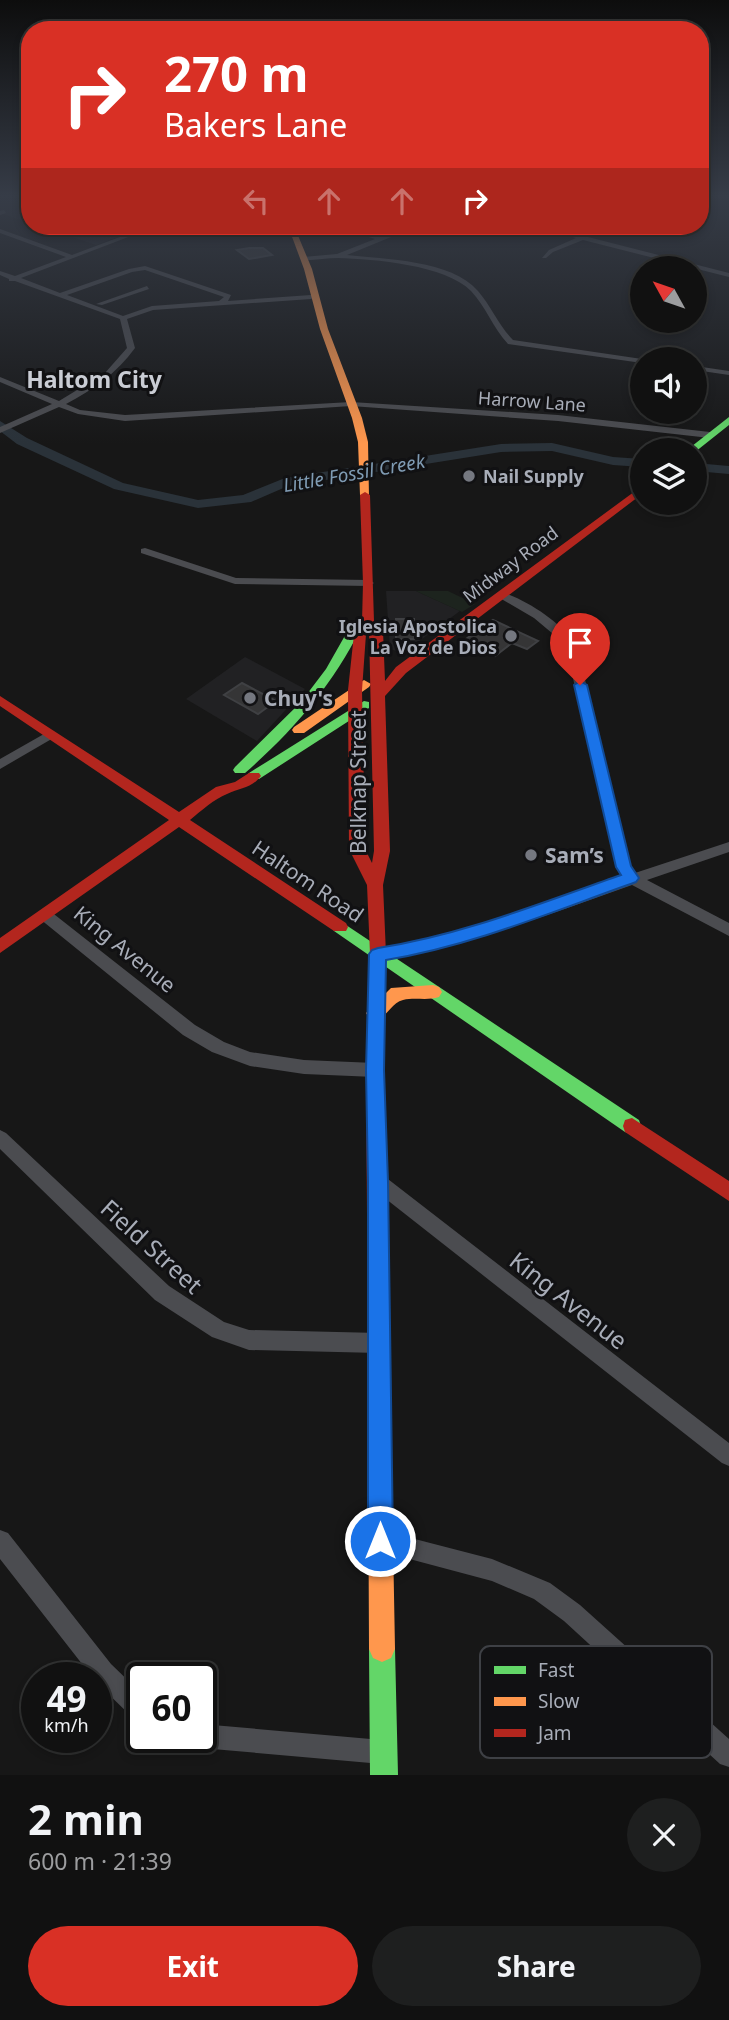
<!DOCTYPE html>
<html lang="en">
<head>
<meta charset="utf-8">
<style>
	body { margin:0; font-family:"Noto Sans",sans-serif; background:#1e1f1f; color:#f1f3f6; height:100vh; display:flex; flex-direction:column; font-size:26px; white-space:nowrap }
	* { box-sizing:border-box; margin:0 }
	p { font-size:23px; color:#9c9d9f }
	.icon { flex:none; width:38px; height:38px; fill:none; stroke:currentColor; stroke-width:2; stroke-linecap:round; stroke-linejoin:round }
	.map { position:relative; height:1775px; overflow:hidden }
	.panel { display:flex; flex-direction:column; background:#111; flex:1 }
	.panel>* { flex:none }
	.hud { position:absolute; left:21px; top:21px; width:688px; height:214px; border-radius:28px; box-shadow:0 4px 10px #0003,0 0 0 2px #303131; background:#d93025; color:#fff; overflow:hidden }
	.needle { width:46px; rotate:310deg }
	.buttons { position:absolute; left:630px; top:256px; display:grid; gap:14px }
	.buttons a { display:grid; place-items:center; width:77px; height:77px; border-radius:50%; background:#111; box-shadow:0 4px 10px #0003,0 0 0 2px #303131; font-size:35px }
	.speed { position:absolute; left:21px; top:1662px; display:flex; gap:14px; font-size:35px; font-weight:700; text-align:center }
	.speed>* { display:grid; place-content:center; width:91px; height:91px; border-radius:50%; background:#111; box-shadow:0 4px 10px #0003,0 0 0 2px #303131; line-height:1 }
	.speed small { font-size:18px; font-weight:400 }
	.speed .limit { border:4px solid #111; border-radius:10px; background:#fff; color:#111 }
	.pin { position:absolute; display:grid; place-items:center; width:60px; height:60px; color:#fff; margin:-72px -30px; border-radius:50% 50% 50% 0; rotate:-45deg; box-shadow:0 0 7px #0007 }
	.pin .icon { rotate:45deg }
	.me { position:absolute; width:77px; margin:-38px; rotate:0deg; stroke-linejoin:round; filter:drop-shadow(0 0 5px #0008) }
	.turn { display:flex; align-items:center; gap:24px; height:147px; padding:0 28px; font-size:32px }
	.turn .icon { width:91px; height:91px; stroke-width:2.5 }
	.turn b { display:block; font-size:49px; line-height:60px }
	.lanes { display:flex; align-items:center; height:66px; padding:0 28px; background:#0003; justify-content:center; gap:35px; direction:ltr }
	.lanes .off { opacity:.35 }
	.round { display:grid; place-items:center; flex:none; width:74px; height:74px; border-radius:37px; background:#1e1f1f }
	.headline { display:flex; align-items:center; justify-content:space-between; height:119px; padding:0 28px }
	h1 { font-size:42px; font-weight:700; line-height:52px }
	.primary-button { display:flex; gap:14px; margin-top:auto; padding:14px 28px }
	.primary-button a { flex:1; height:80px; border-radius:42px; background:#d93025; color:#fff; font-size:28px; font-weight:700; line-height:80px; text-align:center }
	.primary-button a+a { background:#1e1f1f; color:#f1f3f6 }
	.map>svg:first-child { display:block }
</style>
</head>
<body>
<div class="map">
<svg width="729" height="1775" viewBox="0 0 729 1775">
	<rect width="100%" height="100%" fill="#171717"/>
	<path fill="#212123" d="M0 195H30V223L0 213Z
		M39 226H147L96 245Z
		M386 591H416L460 611 403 653 390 649Z
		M245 657 305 689 257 741 186 699Z"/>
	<path fill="#1d241e" d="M416 591H448L475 604 462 612Z"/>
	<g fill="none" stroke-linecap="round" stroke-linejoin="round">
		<path fill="#2a3239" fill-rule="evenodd" d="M0 421 27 438 123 483 198 500 243 495 285 478 501 444 552 443 613 457 642 459V467L613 465 552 451 501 452 288 486 251 502 198 508 114 489 17 444 0 431Z
			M695 463 729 466V474L695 471Z"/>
	</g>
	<path fill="#353536" stroke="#3f4043" stroke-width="2" d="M249 248H263L272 255 249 259 237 250Z
		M396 619H414V639H396Z
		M493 620 538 641 527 649 512 643 495 656 463 641Z
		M242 683 276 701 258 714 224 695Z"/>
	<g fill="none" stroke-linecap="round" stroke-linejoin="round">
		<path fill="#4b4c50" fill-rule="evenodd" d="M4 210 6 213 0 215V211Z
			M149 226H157L21 278 60 293 129 269 145 266 231 295 228 301 311 295 314 297 311 299 153 310 127 319 135 348C117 373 93 390 66 404L80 410 125 415 351 402 558 415 710 432 714 435 710 438 558 421 351 406 125 421 78 414 59 407 0 433V427L52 404 0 382V377L59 401 105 373 127 348 120 319 15 281H9V279L0 275V271L15 276 66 257 0 233V229L72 255ZM145 270 224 297 219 301 152 306 123 316 67 295 132 272Z
			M334 226C350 225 364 235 379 236 392 237 404 226 418 226L347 255C384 259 452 260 478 291 491 306 499 326 513 340L642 359V363L508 344C493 328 486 307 471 291 446 265 374 259 338 258 326 258 313 261 301 260L303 257 337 254 375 239Z
			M533 226C549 225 563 234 579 235 590 236 600 226 612 226L588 237 729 273V277L583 240 553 252 546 258H542L549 250 576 238Z
			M147 286 149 289 102 305 96 304Z
			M695 366 729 371V375L695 370Z
			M145 548 236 578 369 580 374 583 369 586 235 584 141 553V549Z
			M502 592C529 601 558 621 576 643L631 866 635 873 729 842V852L647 880 729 923V936L632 885C549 914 466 947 378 960L373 958 371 954 373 950 378 948C463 936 543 905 623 877L617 867 565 644 534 618 498 597 497 595Z
			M51 730 57 734 55 737 0 769V759Z
			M45 910 50 911 195 1025 224 1042 250 1052 304 1060 375 1063 381 1065 383 1070 381 1075 375 1077 304 1074 250 1066 212 1052 183 1035 40 919 38 915 40 911Z
			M0 1130 6 1133 169 1286 224 1322 249 1330 379 1333 386 1336 389 1343 386 1350 379 1353 249 1350 212 1337 155 1300 0 1149Z
			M378 1174 384 1176 729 1443V1466L722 1463 372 1188 369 1182 372 1176Z
			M0 1530 8 1533 111 1664 142 1694V1723L134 1719 96 1682V1678H93L0 1559Z
			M380 1530 492 1559 550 1583 580 1605 729 1739V1767L720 1764 564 1621 534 1599 492 1581 372 1549 369 1541 372 1533Z
			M201 1724 382 1740 391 1743 394 1752 391 1761 382 1764 201 1748 192 1745 190 1738H201Z"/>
		<path fill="#63d668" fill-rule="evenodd" d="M729 417V425L695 452V450H687Z
			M355 624 361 628C332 686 293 731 245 773H235L233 770 235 767 301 702 326 669 351 625Z
			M364 701 369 702V708L259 779H249L247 776 249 773Z
			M340 921 639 1120 641 1126 639 1132 632 1134 625 1132 334 931 332 927 334 923Z
			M382 1636 391 1640 395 1649 398 1775H370L369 1649 373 1640Z"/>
		<path fill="#ff974d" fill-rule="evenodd" d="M288 226H294L312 269 328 329 362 418 368 442 369 497 360 495 358 442 352 418 320 329 304 269Z
			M364 680 371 684 369 687 304 733H294L292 730 294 727Z
			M433 985 439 987 442 992 439 997C427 1001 415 997 403 1000 389 1003 386 1024 369 1018L366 1013 391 988Z
			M377 1206 384 1209 387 1216 395 1649 391 1658 382 1662 373 1658 369 1649 367 1216 370 1209Z"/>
		<path fill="#b3261e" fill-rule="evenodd" d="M642 486V494L406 673 385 696 390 851 383 885 386 954 384 1070 387 1216 384 1223 377 1226 370 1223 367 1216 366 1070 370 954 367 885 349 849 348 690 354 634 362 622 363 583 360 495 365 492 370 495 374 621 383 631 385 681 396 667ZM369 630 374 851 372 863 365 849 362 690 366 634Z
			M0 696 179 812 216 787 235 782 249 773H259L261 776C252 788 240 788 227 794 214 799 201 811 190 820L346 923 348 927 346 931H334L179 827 0 953V938L169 820 0 706Z
			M632 1118 729 1181V1201L625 1132 623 1126 625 1120Z"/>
	</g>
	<linearGradient id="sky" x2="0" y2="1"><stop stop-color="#0d0d0d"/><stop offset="0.44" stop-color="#363c47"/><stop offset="1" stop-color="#363c47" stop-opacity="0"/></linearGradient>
	<rect width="729" height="444" fill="url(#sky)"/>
	<path fill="#1a73e8" stroke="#114b97" stroke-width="2" d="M580 681 587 685 631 866 639 878 636 882C554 911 472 946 386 960L384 1070 388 1182 393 1541 389 1550 380 1553 372 1550 368 1541V1182L366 1070 369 954 372 950 378 948C462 935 541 903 621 875L616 867 574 685Z"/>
	<g fill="#757880" stroke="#111113" stroke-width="2.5">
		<circle cx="469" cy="476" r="7"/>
		<circle cx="511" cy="636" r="7"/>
		<circle cx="250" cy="698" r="7"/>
		<circle cx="531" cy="855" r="7"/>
	</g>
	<g text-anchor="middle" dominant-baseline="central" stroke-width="6" stroke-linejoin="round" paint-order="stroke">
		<g font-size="18" fill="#a8adb8" stroke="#111113">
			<text transform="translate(532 401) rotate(4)">Harrow Lane</text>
			<text transform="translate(510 564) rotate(-37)">Midway Road</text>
		</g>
		<g font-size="18" font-weight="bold" fill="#a8adb8" stroke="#111113" text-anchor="start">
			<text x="483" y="476">Nail Supply</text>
			<text x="497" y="626" text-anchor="end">Iglesia Apostolica<tspan x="497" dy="21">La Voz de Dios</tspan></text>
		</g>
		<g font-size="19" font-style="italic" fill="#7f9bb3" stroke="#111113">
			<text transform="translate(354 473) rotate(-10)">Little Fossil Creek</text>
		</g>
		<g font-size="21" font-weight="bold" fill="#a8adb8" stroke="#111113" text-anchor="start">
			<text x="264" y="698">Chuy's</text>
			<text x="545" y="855">Sam’s</text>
		</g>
		<g font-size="21" fill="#a8adb8" stroke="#111113">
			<text transform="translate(358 782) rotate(-90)">Belknap Street</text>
			<text transform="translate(308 881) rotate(34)">Haltom Road</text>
			<text transform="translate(125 949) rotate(39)">King Avenue</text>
		</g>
		<g font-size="23" font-weight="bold" fill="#c9ccd4" stroke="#111113">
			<text x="94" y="379">Haltom City</text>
		</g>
		<g font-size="24" fill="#a8adb8" stroke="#111113">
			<text transform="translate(152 1246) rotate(42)">Field Street</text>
			<text transform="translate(569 1300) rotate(38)">King Avenue</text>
		</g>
	</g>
	<rect x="480" y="1646" width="232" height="112" rx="10" fill="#111113" stroke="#3e4045" stroke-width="2"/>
	<rect x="494" y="1666" width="32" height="8" fill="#63d668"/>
	<rect x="494" y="1697" width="32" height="9" fill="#ff974d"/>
	<rect x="494" y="1729" width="32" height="8" fill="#b3261e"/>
	<g font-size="19" fill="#a8adb8">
		<text x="538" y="1677">Fast</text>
		<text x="538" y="1708">Slow</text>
		<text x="538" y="1740">Jam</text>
	</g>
</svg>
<div class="buttons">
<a><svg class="needle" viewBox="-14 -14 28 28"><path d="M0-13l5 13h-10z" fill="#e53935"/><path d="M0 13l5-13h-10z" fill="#9c9d9f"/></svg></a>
<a><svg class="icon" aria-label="sound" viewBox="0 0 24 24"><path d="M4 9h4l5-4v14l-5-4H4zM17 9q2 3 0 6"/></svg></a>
<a><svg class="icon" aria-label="layers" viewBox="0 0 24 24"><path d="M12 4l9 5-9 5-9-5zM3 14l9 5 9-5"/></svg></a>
</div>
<div class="speed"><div>49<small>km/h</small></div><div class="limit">60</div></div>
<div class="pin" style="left:580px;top:685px;background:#d93025"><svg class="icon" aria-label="arrive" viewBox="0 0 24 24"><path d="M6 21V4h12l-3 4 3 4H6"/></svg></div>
<svg class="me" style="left:380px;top:1541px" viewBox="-20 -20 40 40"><circle r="17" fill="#1a73e8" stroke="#fff" stroke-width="3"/><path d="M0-11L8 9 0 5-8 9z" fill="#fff"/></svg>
<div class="hud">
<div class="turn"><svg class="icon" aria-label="right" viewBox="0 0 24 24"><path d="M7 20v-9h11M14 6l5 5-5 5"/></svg><div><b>270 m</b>Bakers Lane</div></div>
<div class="lanes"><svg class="icon off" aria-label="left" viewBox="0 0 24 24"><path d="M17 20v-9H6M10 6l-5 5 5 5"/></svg><svg class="icon off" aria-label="ahead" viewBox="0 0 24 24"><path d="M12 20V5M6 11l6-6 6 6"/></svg><svg class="icon off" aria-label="ahead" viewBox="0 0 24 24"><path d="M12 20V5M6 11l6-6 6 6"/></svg><svg class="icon" aria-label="right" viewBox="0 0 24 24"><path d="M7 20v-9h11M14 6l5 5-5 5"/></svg></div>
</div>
</div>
<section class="panel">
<div class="headline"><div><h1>2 min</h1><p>600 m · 21:39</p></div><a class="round"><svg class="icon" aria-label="close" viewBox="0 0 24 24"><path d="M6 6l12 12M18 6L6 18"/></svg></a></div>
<div class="primary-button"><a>Exit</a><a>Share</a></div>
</section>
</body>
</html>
